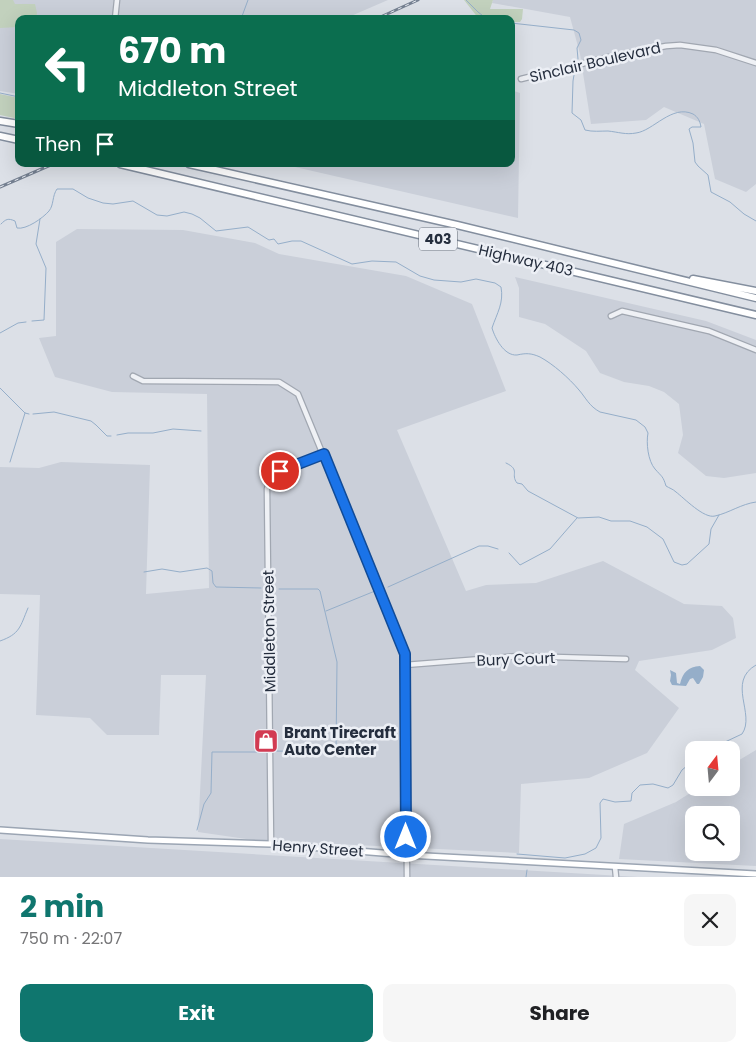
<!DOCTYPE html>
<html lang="en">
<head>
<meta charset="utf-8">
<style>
	body { margin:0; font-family:Poppins,sans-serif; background:#f6f6f6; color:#202124; height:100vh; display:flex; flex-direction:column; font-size:19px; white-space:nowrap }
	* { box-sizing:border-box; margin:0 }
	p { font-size:16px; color:#757577 }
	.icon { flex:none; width:28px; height:28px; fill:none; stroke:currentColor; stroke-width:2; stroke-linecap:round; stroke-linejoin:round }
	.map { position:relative; height:877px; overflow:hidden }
	.side { display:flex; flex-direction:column; background:#fff; flex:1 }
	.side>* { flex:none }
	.banner { position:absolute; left:15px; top:15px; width:500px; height:152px; border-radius:10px; box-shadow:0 5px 20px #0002; background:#0b6e4f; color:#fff; overflow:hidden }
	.needle { width:32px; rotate:16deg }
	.fabs { position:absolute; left:685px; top:741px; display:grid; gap:10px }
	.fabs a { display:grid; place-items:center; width:55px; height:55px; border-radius:10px; background:#fff; box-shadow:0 5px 20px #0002; font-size:25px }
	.pin { position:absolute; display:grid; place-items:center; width:42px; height:42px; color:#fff; margin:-21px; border:2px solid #fff; border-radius:50%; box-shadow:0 1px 5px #0007 }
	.me { position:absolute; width:55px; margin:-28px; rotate:0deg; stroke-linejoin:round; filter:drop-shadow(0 0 4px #0008) }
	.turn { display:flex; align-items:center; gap:18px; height:105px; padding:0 20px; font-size:22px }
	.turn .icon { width:65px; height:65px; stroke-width:2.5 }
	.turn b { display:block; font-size:35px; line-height:42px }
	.then { display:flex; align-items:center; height:48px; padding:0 20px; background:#0003; gap:10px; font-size:19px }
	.round { display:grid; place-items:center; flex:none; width:52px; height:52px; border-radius:10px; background:#f6f6f6 }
	.headline { display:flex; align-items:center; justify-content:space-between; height:85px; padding:0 20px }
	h1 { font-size:30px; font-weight:700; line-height:38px; color:#0f766e }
	.action { display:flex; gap:10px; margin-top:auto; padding:10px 20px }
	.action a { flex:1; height:58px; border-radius:10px; background:#0f766e; color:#fff; font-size:20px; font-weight:700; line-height:58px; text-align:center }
	.action a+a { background:#f6f6f6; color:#202124 }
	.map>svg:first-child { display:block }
</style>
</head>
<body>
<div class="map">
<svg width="756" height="877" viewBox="0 0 756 877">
	<rect width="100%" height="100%" fill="#dce0e7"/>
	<path fill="#cacfd9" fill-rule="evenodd" d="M0 0H388L344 19H19V94L0 91Z
		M493 0H756V184L746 192 715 179 704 124 664 107 646 120 591 124 580 54 570 17 492 3Z
		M511 90 520 93 518 218 282 164H511Z
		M77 229 183 230 255 243 279 254 406 276 472 304 506 391 397 430 466 591 486 585 536 583 603 561 684 604 722 606 733 618 736 638 712 650 639 661 635 670 679 708 647 753 589 778 521 784 519 853 253 840 198 832 206 675H161L159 735H107L90 718 36 715 40 595 0 594V467L39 468 61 462 150 465 146 594 209 588 207 394 112 392 55 377 39 338 56 336V242Z
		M515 277 706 321 756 340V473L724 478 706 476 678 453 683 435 679 404 664 392 649 386 624 382 600 373 586 351 545 324 519 317V288Z
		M756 750V866L619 859 624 824 676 802 698 788H731V765ZM694 815H731V852H694Z
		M0 839 638 877H0Z"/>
	<path fill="#c2d1bd" d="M0 0H13L15 4H35L37 13 36 19H19V27L0 28Z
		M464 0H493L490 9H523L522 19 520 22H511V19H479Z
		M0 94 19 98V119L0 115Z"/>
	<path fill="#95aec9" d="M700 666 704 670 703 677 699 684H697L693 678 690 679 686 686 672 685 670 681 671 675 670 670 676 673 677 683 680 684C683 672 688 667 700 666Z"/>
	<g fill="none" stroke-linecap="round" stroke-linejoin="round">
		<path stroke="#95aec9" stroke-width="1" d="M466 0 478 12 487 19
			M241 19 248 0
			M511 23 574 30 579 33 581 40 577 48 578 59
			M574 75 573 81 572 113 581 120 585 130C593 132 600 131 608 131 618 132 626 135 636 133 653 131 672 104 693 114 698 117 700 121 701 127H692L689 129 693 143 695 162 698 166 708 175 711 192 730 202 744 214 756 221
			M0 93 19 97
			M1 224C6 219 8 218 15 221L17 228C26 230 43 218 49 211 54 205 52 196 57 189H73L88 198 103 203 113 204 133 201 157 215 167 216 184 212 192 214 200 218 216 231 248 227 269 240 274 239 278 244 292 241H301L352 264 372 261 396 262 420 276 434 280 461 282 476 279 495 283 501 287C504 303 497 313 492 328 495 338 504 356 517 355 526 353 531 353 540 357 553 364 569 378 579 390 586 398 589 406 600 412L636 420 645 427 648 433C646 443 648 461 655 469 662 477 663 476 666 486 669 488 673 489 676 492 684 498 704 519 715 516 729 513 741 504 756 502
			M32 321 44 320 46 268 36 244 40 219
			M0 333 18 323 26 322
			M0 388 25 413 29 414
			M33 414 54 412 91 421 96 425 107 436H111
			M117 435 128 433H153L173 429 201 431
			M10 462 25 413
			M506 463C521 470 510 474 517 483L522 484 528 491 578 518 599 517 611 521H630L647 527 663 539 674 562 682 565 687 564 709 544 711 529 719 515
			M509 553 520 565 550 549 577 518
			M144 572 162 569 180 572 207 568 212 571 213 583 216 587 261 588
			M388 587 479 546H488L498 549
			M326 611 375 591
			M0 641C20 634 20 627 28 608
			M708 750 742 734C756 714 726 682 756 665
			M273 751 336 752 337 662 320 591 318 589H279
			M197 830 204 804 211 793 212 752H263
			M517 854 565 858 585 854 596 848 601 838 600 803 603 799 615 802 631 801 632 793 640 785 653 784 668 788 673 785 682 770 694 760
			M526 877 527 870"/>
		<defs>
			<path id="minor" d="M115 19 117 0
				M521 79 609 57 666 46 680 45 716 50 756 63
				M611 316 622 311 709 331 756 350
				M133 376 143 381 279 382 298 394 405 654 407 877
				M405 665 519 656 626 659
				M271 844 267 489 270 479 276 473 324 454
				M615 867 616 877"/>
			<path id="major" d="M0 830 148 840 271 844 407 855 756 874"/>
			<path id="highway" d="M0 121 19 124
				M0 136 19 140
				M120 164 756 315
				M189 164 457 225 756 298
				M693 279 756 291"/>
		</defs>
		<use href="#minor" stroke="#a1a7b1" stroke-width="7"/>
		<use href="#major" stroke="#9ba5b3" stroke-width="8"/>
		<use href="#highway" stroke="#838e9e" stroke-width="9"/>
		<use href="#minor" stroke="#eff1f5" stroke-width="4.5"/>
		<use href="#major" stroke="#fff" stroke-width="5"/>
		<use href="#highway" stroke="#fff" stroke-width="6"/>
		<defs>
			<path id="rail" d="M376 19 418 0
				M0 187 53 164"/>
		</defs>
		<use href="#rail" stroke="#758091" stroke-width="3"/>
		<use href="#rail" stroke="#eceff5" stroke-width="1" stroke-dasharray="4" stroke-linecap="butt"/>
	</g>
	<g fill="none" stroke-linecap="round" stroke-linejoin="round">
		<defs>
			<path id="route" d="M280 471 324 454 405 654 406 837"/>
		</defs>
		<use href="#route" stroke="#114b97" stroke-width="12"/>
		<use href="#route" stroke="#1a73e8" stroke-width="9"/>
	</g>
	<defs>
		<symbol id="shop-square" viewBox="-11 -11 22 22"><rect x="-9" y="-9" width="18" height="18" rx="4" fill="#d23b52" stroke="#eceff5"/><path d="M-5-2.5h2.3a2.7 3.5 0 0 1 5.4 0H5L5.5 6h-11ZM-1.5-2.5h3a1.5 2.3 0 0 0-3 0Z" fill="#fff"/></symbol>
	</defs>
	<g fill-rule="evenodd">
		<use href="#shop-square" x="252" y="727" width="28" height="28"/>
	</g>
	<g text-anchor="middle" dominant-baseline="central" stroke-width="5" stroke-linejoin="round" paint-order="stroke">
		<rect fill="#eceff5" stroke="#616875" stroke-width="1" x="419" y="227.5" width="38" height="23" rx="4"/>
		<g font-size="14" font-weight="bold" fill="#252e3e">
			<text x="438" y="239">403</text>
		</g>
		<g font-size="15" fill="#252e3e" stroke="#eceff5">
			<text transform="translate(595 62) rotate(-13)">Sinclair Boulevard</text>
			<text transform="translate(526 260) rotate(13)">Highway 403</text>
			<text transform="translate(269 631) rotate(-91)">Middleton Street</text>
			<text transform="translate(516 659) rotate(-2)">Bury Court</text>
			<text transform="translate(318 848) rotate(4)">Henry Street</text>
		</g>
		<g font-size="15" font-weight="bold" fill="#252e3e" stroke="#eceff5" text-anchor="start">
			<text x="284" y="732">Brant Tirecraft<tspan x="284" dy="17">Auto Center</tspan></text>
		</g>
	</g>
</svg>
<div class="fabs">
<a><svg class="needle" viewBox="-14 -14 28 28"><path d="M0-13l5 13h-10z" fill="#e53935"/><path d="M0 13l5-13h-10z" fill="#757577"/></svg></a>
<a><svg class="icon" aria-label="search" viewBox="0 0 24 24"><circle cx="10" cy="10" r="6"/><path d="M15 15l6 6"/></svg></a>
</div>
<div class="pin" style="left:280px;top:471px;background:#d93025"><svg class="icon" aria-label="arrive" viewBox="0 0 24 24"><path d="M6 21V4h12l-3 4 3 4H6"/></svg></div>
<svg class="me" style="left:406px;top:837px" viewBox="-20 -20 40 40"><circle r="17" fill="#1a73e8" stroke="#fff" stroke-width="3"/><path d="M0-11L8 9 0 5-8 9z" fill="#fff"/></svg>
<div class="banner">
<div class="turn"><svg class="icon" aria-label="left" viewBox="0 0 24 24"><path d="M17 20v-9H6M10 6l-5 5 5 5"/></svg><div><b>670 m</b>Middleton Street</div></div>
<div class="then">Then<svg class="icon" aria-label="arrive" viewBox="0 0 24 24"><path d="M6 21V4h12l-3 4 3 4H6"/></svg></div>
</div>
</div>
<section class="side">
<div class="headline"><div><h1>2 min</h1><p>750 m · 22:07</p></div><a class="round"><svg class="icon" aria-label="close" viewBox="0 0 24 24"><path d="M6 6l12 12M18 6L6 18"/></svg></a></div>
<div class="action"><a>Exit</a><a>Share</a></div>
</section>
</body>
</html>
